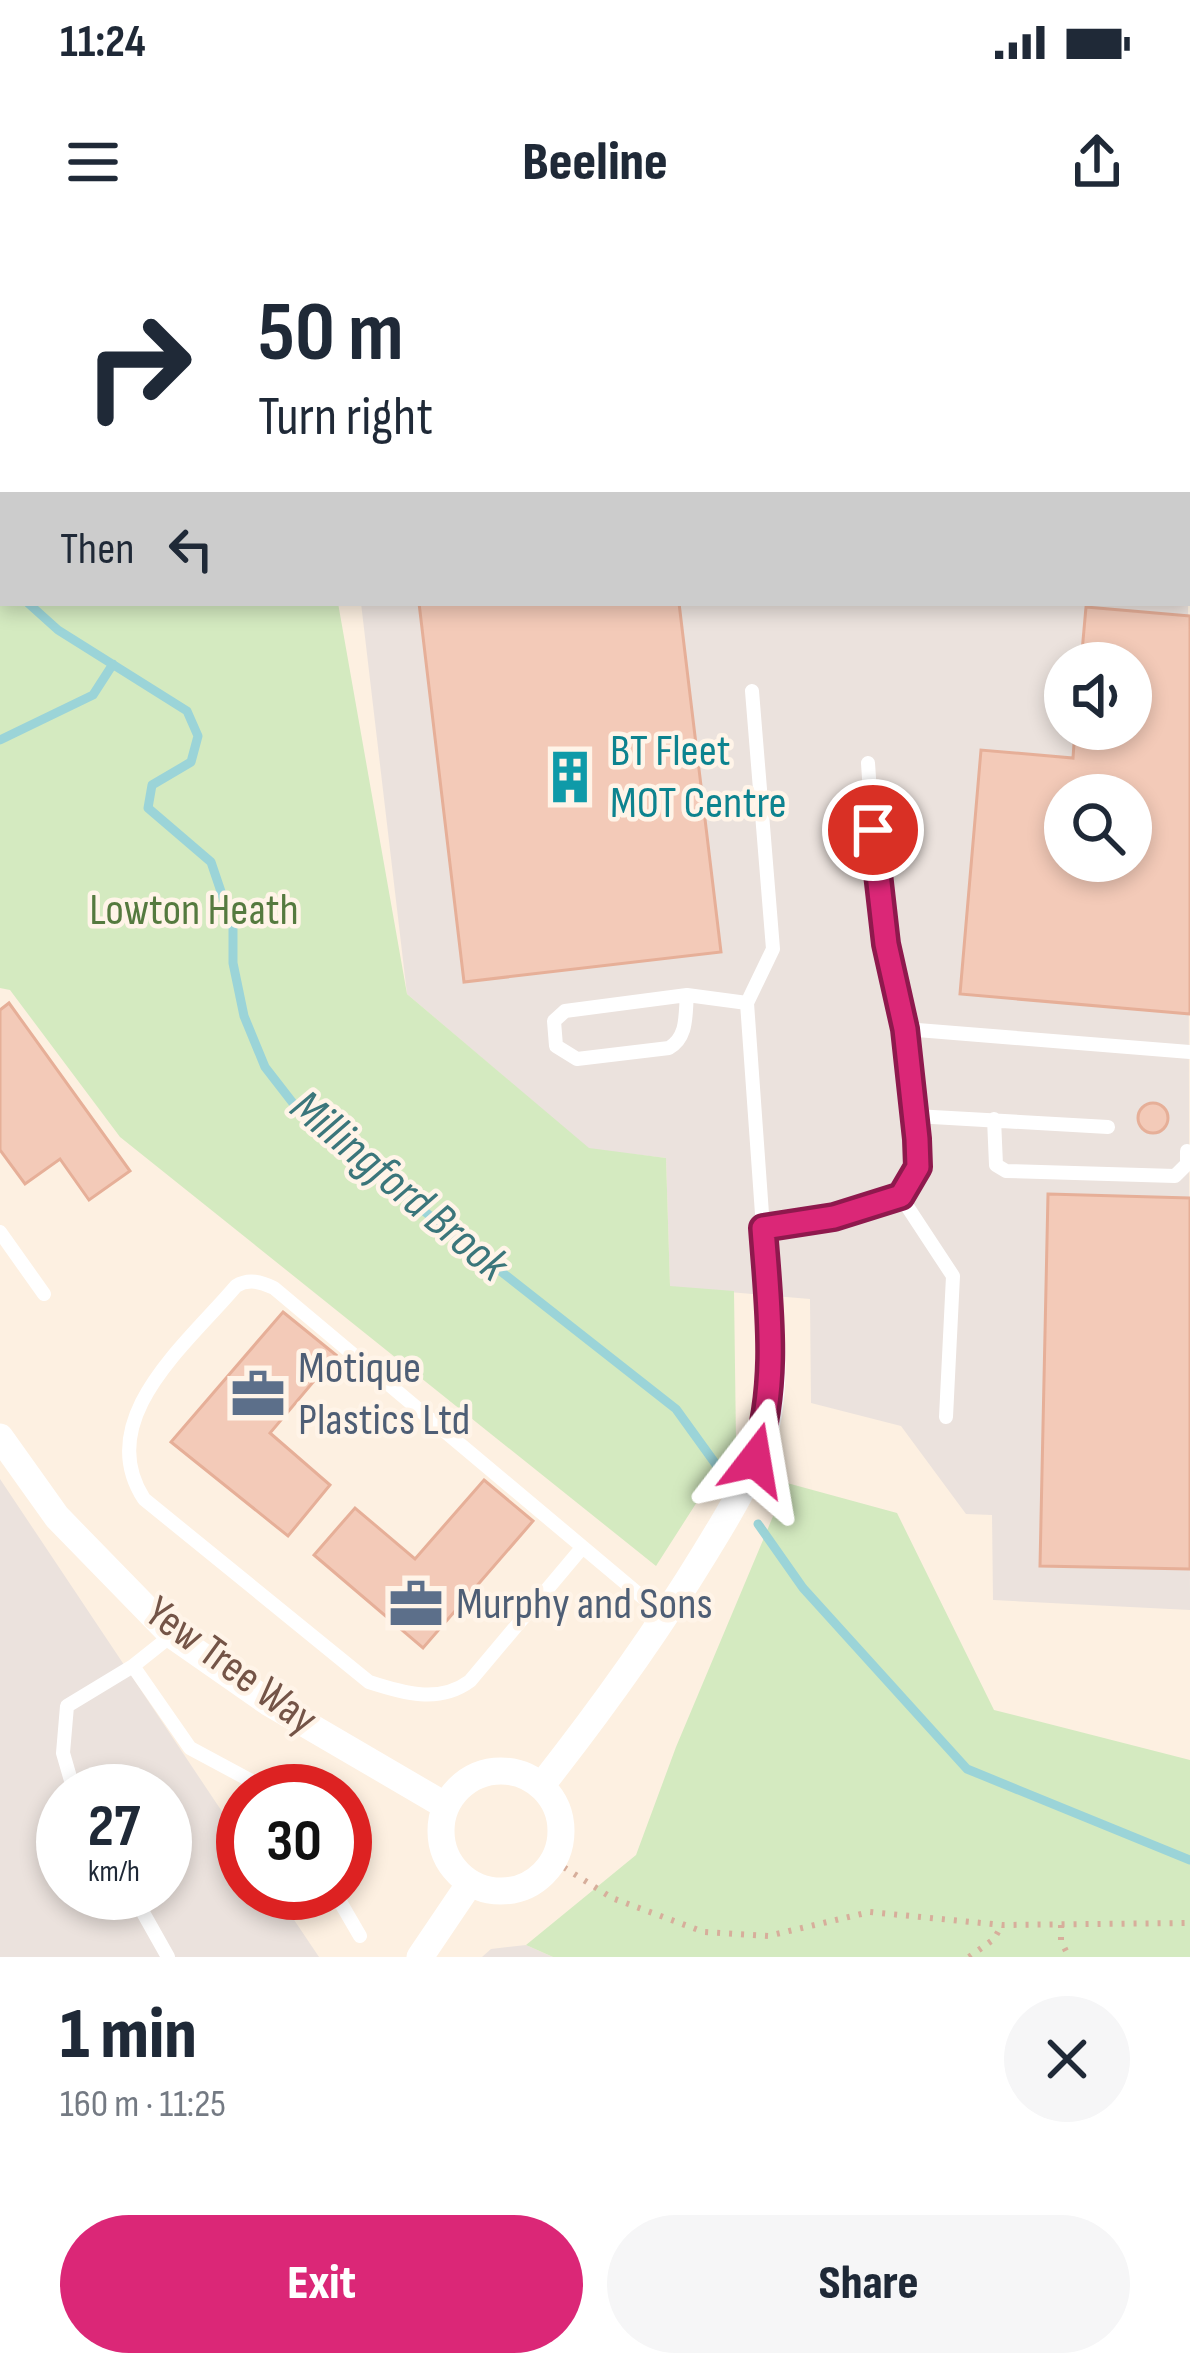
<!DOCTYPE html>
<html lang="en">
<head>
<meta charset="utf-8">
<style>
	body { margin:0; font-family:"Sofia Sans Condensed",sans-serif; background:#f6f6f7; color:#1f2937; height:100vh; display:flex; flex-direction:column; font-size:45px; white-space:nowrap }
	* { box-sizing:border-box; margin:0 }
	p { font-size:39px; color:#747a83 }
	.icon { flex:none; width:66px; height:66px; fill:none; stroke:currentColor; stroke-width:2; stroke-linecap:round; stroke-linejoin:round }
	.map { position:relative; height:1717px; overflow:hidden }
	.details { display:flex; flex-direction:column; background:#fff; flex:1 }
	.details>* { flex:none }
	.hud { position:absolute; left:0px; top:0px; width:1191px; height:366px; box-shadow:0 6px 18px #0003; background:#fff; color:#1f2937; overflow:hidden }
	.controls { position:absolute; left:1044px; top:402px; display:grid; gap:24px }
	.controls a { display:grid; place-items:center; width:108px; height:108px; border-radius:50%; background:#fff; box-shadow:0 6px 18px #0003; font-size:60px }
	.speed { position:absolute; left:36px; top:1524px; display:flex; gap:24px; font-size:60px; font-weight:700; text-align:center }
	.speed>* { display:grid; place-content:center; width:156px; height:156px; border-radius:50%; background:#fff; box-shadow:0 6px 18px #0003; line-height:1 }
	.speed small { font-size:30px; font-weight:400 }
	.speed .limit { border:18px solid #d22; background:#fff; color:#111 }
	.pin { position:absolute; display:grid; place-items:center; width:102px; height:102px; color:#fff; margin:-51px; border:6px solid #fff; border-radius:50%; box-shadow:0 3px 12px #0007 }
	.me { position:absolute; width:132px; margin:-66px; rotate:14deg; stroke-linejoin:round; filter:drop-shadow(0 0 9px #0008) }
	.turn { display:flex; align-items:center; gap:42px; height:252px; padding:0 60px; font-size:54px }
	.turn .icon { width:156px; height:156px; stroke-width:2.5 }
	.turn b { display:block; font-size:84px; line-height:102px }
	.then { display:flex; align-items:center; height:114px; padding:0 60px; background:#0003; gap:24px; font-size:45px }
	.round { display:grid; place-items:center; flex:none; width:126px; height:126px; border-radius:63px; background:#f6f6f7 }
	.head { display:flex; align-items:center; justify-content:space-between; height:204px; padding:0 60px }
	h1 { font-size:72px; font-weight:800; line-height:90px }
	.action { display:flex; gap:24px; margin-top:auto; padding:24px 60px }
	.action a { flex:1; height:138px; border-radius:72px; background:#db2777; color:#fff; font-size:48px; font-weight:800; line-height:138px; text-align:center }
	.action a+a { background:#f6f6f7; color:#1f2937 }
	.status { display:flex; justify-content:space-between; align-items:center; height:84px; padding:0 60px; background:#fff; direction:ltr }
	.status svg { height:33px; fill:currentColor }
	header { display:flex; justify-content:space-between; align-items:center; height:156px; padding:0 60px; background:#fff; font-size:54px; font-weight:800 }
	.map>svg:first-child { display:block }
</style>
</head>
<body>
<div class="status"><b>11:24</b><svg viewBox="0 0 49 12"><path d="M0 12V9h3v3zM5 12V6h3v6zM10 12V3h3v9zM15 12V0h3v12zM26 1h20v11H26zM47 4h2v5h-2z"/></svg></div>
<header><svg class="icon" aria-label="menu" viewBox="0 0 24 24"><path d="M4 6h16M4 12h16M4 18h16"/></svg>Beeline<svg class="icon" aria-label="share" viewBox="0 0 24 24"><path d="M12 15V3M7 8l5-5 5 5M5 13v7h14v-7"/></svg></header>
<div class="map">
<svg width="1190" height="1717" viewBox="0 0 1190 1717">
	<rect width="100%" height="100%" fill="#fdf0e1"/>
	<path fill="#ebe2dd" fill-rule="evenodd" d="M1188 353 1190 1370 993 1360 992 1275 966 1274 901 1186 811 1163 810 1059 670 1047 666 918 589 909 407 754 361 363H1188ZM1065 423H1131V489H1065ZM1065 555H1131V621H1065Z
		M0 1239 243 1603V1653H276L319 1717H0ZM63 1551H165V1653H63Z
		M526 1705 553 1717H482L491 1709Z"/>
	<path fill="#d4eac0" d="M0 202 3 363H338L407 754 589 908 666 918 670 1046 734 1051 736 1201 656 1326 120 897 10 750 0 748Z
		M787 1243 897 1273 994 1470 1190 1520V1717H553L526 1705 636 1615 676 1507Z"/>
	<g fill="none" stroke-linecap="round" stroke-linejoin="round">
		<path stroke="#9bd4d8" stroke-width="9" d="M0 327 3 332
			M28 363 58 390 187 471 198 496 191 522 152 545 148 568 211 622 233 687V723L244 776 265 827 303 876 676 1169 720 1230
			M0 500 93 455 113 424
			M758 1284 803 1348 967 1529 1190 1620"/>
	</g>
	<path fill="#f3cab8" stroke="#e6af98" stroke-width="3" fill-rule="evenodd" d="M419 363H679L721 712 464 742Z
		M1086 367 1190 376V774L960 754 981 510 1073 518 1075 489H1131V423H1081ZM1065 555H1131V621H1065Z
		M9 763 130 931 89 960 60 919 25 944 0 910V770Z
		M1138 878a15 15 0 1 1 30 0a15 15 0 1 1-30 0Z
		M1048 954 1190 958V1329L1040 1326Z
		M283 1072 336 1115 270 1193 330 1245 288 1296 171 1202Z
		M484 1240 533 1281 423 1408 314 1315 355 1268 415 1319Z"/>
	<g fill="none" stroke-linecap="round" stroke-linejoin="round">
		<path stroke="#d7ae9b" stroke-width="6" stroke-dasharray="3 9" stroke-linecap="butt" d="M1040 3V0
			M554 1621 612 1658 704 1692 768 1696 870 1672 1002 1685 1190 1683
			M1061 1685V1701L1069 1717
			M969 1717 994 1699 1002 1685"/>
		<path stroke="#fff" stroke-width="14" d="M752 451 773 709 747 763 763 988 834 977 901 957 918 927 917 899 905 789 886 704 875 628 868 523
			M687 755C685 775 688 797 669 808L577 819 556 806 554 781 565 771 687 755 747 763
			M905 789 1190 812
			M915 876 1108 887
			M994 879 996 925 1006 931 1175 936 1187 924V911
			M901 957 953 1036 946 1177
			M0 992 44 1054
			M581 1309 470 1441C439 1464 403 1453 369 1442L144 1259C92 1179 188 1103 236 1046 249 1038 261 1042 274 1048L666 1377
			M133 1426 190 1508 270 1551
			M74 1551 63 1513 67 1466 133 1426 172 1395
			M132 1653 168 1717
			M335 1653 360 1696"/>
		<path stroke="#fff" stroke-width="27" d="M0 1197 57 1277 172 1395 268 1462 446 1566
			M441 1591a60 60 0 1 1 120 0a60 60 0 1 1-120 0Z
			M541 1546C600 1471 655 1395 705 1313 731 1270 762 1223 769 1172 777 1111 767 1049 763 988
			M420 1717 470 1643"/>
		<path stroke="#f9a796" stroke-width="48" d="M0 97H3
			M0 148 3 149
			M1188 196H1190
			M1188 246 1190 247"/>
	</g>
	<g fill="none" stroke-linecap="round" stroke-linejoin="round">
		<defs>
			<path id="route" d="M755 1220C779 1140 769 1070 763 988L834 977 901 956 918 927 917 899 905 789 886 704 873 590"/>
		</defs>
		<use href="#route" stroke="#8e194d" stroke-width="30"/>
		<use href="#route" stroke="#db2777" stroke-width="21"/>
	</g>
	<defs>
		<symbol id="building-bare" viewBox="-9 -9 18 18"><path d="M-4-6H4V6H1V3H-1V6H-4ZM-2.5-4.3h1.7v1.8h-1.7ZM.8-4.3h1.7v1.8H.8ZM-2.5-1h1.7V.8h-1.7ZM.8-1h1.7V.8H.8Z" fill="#0f9aa8" stroke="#fff4e8" stroke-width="2.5" paint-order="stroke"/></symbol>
		<symbol id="office-bare" viewBox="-9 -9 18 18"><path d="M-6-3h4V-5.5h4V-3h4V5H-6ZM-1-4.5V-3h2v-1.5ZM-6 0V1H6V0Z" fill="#5c6f8a" stroke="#fff4e8" stroke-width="2.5" paint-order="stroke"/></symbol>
	</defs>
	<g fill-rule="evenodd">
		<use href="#building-bare" x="532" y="499" width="76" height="76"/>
		<use href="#office-bare" x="220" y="1116" width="76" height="76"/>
		<use href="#office-bare" x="378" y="1326" width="76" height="76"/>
	</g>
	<g text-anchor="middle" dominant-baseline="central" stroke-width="9" stroke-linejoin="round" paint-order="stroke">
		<g font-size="45" fill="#0d838f" stroke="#fff4e8" text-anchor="start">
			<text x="610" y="511">BT Fleet<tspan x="610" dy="52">MOT Centre</tspan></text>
		</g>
		<g font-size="45" fill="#557a3f" stroke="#fff4e8">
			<text x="194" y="670">Lowton Heath</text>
		</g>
		<g font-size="45" fill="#4e5e75" stroke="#fff4e8" text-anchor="start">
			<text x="298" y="1128">Motique<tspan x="298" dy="52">Plastics Ltd</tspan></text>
			<text x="456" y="1364">Murphy and Sons</text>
		</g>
		<g font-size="45" fill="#745447" stroke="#fff4e8">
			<text transform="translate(231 1426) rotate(36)">Yew Tree Way</text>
		</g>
		<g font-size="48" font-style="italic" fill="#3b767b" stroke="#fff4e8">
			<text transform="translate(399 946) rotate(40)">Millingford Brook</text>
		</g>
	</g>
</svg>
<div class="controls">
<a><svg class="icon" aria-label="sound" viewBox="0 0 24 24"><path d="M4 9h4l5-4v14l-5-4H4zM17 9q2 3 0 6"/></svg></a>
<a><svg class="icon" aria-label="search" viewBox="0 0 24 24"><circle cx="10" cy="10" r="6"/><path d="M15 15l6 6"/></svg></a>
</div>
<div class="speed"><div>27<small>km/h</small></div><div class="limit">30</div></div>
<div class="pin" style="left:873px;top:590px;background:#d93025"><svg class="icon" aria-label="arrive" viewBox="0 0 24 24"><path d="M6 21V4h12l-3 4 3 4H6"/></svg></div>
<svg class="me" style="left:755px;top:1220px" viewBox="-20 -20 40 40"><path d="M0-17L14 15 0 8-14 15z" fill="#db2777" stroke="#fff" stroke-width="4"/></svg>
<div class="hud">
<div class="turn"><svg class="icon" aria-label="right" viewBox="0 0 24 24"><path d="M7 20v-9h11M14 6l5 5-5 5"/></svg><div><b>50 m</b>Turn right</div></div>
<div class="then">Then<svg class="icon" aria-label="left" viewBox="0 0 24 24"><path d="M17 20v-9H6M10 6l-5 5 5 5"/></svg></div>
</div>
</div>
<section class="details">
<div class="head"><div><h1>1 min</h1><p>160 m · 11:25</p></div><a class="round"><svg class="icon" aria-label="close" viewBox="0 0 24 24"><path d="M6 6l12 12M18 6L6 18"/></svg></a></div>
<div class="action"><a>Exit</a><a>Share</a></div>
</section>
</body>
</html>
